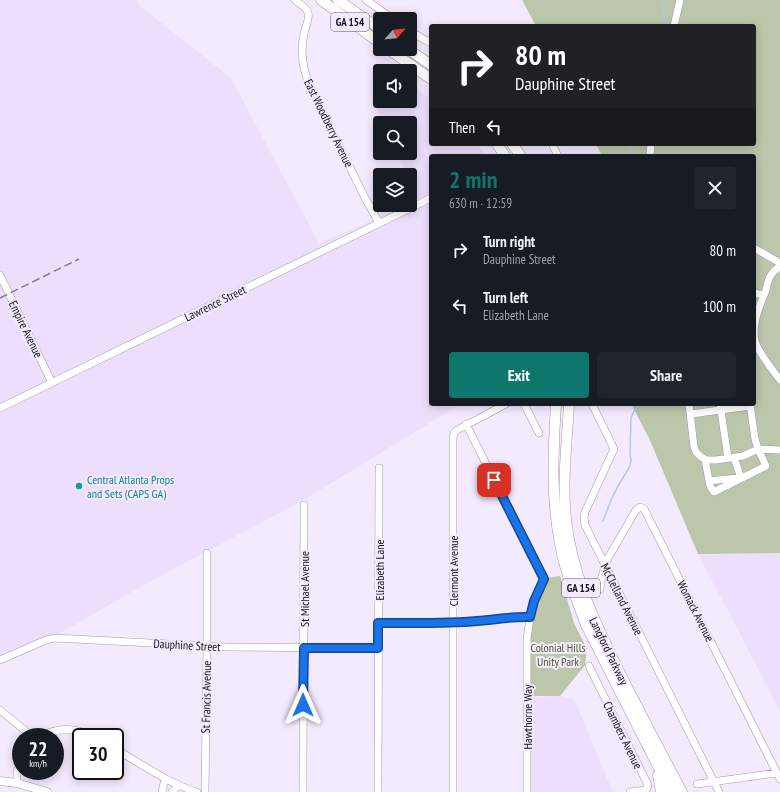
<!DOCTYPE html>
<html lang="en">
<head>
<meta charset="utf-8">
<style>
	body { margin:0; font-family:"PT Sans Narrow",sans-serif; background:#20242c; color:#f1f3f6; height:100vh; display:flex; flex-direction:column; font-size:15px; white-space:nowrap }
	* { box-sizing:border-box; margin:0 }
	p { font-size:13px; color:#9ea1a6 }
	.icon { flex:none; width:22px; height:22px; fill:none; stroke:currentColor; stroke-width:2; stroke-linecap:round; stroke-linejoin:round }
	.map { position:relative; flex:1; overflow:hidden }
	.sheet { position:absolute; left:429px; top:154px; width:327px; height:252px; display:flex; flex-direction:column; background:#171b24; border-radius:4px; box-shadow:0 2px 10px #0003 }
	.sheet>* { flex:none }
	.guide { position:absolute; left:429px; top:24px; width:327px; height:122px; border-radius:4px; box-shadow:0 2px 10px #0003; background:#202124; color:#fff; overflow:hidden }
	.needle { width:26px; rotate:63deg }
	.buttons { position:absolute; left:373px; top:12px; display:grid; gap:8px }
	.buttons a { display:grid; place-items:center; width:44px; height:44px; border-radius:4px; background:#171b24; box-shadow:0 2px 10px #0003; font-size:20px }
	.speed { position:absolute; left:12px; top:728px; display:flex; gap:8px; font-size:20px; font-weight:700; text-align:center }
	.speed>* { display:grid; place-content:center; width:52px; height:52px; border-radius:50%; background:#171b24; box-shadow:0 2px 10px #0003; line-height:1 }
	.speed small { font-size:10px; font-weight:400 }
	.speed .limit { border:2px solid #111; border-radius:6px; background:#fff; color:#111 }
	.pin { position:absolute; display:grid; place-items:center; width:34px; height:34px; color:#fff; margin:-17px; border-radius:8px; box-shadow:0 2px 6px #0006 }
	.me { position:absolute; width:44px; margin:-22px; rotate:0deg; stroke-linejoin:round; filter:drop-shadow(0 0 3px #0008) }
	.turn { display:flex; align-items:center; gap:14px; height:84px; padding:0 20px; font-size:18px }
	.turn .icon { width:52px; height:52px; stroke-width:2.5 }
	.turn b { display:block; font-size:28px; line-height:34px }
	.then { display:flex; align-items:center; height:38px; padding:0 20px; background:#0003; gap:8px; font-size:15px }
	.round { display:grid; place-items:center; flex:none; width:42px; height:42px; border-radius:4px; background:#20242c }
	.head { display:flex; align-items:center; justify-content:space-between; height:68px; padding:0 20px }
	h1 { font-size:24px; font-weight:700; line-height:30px; color:#0f766e }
	.primary-button { display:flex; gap:8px; margin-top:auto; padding:8px 20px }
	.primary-button a { flex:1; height:46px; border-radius:4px; background:#0f766e; color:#fff; font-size:16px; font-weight:700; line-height:46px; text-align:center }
	.primary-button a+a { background:#20242c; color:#f1f3f6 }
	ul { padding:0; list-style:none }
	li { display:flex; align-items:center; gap:12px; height:56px; padding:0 20px }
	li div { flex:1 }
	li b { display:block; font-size:15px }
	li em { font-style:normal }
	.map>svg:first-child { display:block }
</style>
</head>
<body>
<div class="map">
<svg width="780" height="792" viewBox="0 0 780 792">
	<rect width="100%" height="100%" fill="#f4eafe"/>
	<path fill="#eedefd" d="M0 0H137L140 6 231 78 319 243 419 201 410 181V175H407L397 153H410V123H384L373 99 380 87V101H410V85L431 99V144H477L486 156H431V404H461L302 501 151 581 48 640 0 660Z
		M780 553V711L698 554Z
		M560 696 574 699 613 792H530L525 697Z"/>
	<path fill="#bbc6aa" d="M522 0H780V553L698 554 649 438 631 404H754V156H602L596 144H754V26H536Z
		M560 576 574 623 587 649 585 665 560 696H531V636L534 611 546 578Z"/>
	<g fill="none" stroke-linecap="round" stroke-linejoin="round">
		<path stroke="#b4c7e4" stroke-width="1.5" d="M662 0 665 23V26
			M630 144 631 156
			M603 521 611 500 618 486 629 468 631 461 630 454 631 418 634 411 640 404"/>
		<defs>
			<path id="minor" d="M295 0C299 4 307 7 308 13 310 20 305 27 304 34 300 52 303 70 310 86L363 194 379 223
				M366 0 393 19
				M674 26 680 0
				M410 31 425 40 431 43
				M552 144 558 156
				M650 156 651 144
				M754 248 780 263
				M780 267C776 269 773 272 771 275 768 279 767 285 766 290 760 305 751 325 755 341 759 354 772 369 780 380
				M0 275 52 383
				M754 293 764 295
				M524 404 539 433
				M592 404 614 449 585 512 584 517 585 525 719 792
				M689 404 694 447 696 452 700 456 706 460H716L743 456 758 449 780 450
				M720 404 728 458
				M0 408 431 198
				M691 414 750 406
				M466 424 544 579 534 601 530 617 527 639V792
				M705 459 710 486 714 492 766 466 758 449 755 439 750 404
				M709 481 727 479 741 478 734 458
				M600 589 601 580 608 558 636 510 640 507 644 509 780 779
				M379 623C411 623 445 624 477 621 495 620 512 616 530 617
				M0 660 46 640 55 638 227 647 378 648
				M589 666 648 785 647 789 645 790 630 792
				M0 710 33 737
				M40 737C57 727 76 727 93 737
				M115 749C142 764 167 783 197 792
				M17 783V772L21 761
				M697 784 777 773
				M162 792 165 779
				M172 792 179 785
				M205 792 207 646V553
				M303 792 304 505
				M378 792 379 468
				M453 792V438L454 433 457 430 506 404"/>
			<path id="major" d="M0 781 17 783 47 792"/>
			<path id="highway" d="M321 0 380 43
				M338 0 380 29
				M388 49 431 79
				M408 49 431 65
				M497 144 505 156
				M512 144 521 156
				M556 404C553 451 551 498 560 544 565 572 576 598 586 625L671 792
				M569 404C567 442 562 481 566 519 572 573 593 618 616 665 637 708 660 750 682 792
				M658 775 661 792"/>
		</defs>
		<use href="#minor" stroke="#a296ad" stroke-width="8"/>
		<use href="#major" stroke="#a296ad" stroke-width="9"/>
		<use href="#highway" stroke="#a296ad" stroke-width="11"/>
		<use href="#minor" stroke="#fff" stroke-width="7"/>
		<use href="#major" stroke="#fff" stroke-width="8"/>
		<use href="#highway" stroke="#fff" stroke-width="10"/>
		<path stroke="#837c8a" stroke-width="1.5" stroke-dasharray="8 4" stroke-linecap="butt" d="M0 298 79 259"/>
	</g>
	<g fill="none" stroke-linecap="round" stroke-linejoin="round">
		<defs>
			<path id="route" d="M303 705 304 648H378V623C411 623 445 624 477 621 495 620 512 616 530 617L534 601 544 579 494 480"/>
		</defs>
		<use href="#route" stroke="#114b97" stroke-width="10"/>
		<use href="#route" stroke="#1a73e8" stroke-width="7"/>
	</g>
	<circle fill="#0f9aa8" stroke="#f4eafe" stroke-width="1.5" cx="79" cy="486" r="4"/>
	<g text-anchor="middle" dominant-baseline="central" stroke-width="4" stroke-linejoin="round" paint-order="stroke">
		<g fill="#f4eafe" stroke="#58525e" stroke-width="1">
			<rect x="331" y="13" width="38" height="18" rx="3"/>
			<rect x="562" y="579" width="38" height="18" rx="3"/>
		</g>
		<g font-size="11" font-weight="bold" fill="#151119">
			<text x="350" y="22">GA 154</text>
			<text x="581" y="588">GA 154</text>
		</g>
		<g font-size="12" fill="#151119" stroke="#f4eafe">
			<text transform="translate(329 123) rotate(64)">East Woodberry Avenue</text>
			<text transform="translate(215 303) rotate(-26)">Lawrence Street</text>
			<text transform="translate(26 329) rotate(64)">Empire Avenue</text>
			<text transform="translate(379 570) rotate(-90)">Elizabeth Lane</text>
			<text transform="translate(453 571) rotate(-90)">Clermont Avenue</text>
			<text transform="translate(304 589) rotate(-90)">St Michael Avenue</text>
			<text transform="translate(622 599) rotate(63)">McClelland Avenue</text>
			<text transform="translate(696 611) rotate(63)">Womack Avenue</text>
			<text transform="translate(187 645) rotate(3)">Dauphine Street</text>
			<text transform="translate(609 651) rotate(64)">Langford Parkway</text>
			<text transform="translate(206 697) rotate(-89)">St Francis Avenue</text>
			<text transform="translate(527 717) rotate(-90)">Hawthorne Way</text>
			<text transform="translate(623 735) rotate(64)">Chambers Avenue</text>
		</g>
		<g font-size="12" fill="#0d838f" stroke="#f4eafe" text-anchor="start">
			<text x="87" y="479">Central Atlanta Props<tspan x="87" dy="14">and Sets (CAPS GA)</tspan></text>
		</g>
		<g font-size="12" fill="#4a5a28" stroke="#f4eafe">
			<text x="558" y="647">Colonial Hills<tspan x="558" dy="14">Unity Park</tspan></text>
		</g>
	</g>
</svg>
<div class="buttons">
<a><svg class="needle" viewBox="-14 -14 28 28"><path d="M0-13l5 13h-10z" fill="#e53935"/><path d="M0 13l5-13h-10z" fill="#9ea1a6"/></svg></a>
<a><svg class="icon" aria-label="sound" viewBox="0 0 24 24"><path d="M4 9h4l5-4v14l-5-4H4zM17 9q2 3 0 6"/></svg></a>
<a><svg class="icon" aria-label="search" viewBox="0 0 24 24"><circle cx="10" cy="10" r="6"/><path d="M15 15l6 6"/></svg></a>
<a><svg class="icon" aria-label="layers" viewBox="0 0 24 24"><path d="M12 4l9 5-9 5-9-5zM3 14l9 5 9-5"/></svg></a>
</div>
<div class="speed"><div>22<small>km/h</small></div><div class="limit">30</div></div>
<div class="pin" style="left:494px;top:480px;background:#d93025"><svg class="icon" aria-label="arrive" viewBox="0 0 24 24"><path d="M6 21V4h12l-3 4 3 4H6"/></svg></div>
<svg class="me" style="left:303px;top:705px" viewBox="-20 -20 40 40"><path d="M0-17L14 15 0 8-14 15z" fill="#1a73e8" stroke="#fff" stroke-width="4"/></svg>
<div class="guide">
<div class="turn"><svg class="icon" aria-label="right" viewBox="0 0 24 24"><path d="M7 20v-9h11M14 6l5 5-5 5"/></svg><div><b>80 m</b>Dauphine Street</div></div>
<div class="then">Then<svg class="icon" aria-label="left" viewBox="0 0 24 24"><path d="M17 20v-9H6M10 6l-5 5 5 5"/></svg></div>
</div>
<section class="sheet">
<div class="head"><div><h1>2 min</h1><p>630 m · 12:59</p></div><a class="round"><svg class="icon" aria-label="close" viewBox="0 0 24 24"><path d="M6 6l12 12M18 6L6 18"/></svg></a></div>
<ul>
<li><svg class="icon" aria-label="right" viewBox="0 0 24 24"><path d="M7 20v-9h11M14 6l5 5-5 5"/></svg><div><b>Turn right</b><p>Dauphine Street</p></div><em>80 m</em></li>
<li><svg class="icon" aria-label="left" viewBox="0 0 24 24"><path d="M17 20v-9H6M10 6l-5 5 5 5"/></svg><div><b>Turn left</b><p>Elizabeth Lane</p></div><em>100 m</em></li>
</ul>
<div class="primary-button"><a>Exit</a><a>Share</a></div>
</section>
</div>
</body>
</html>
